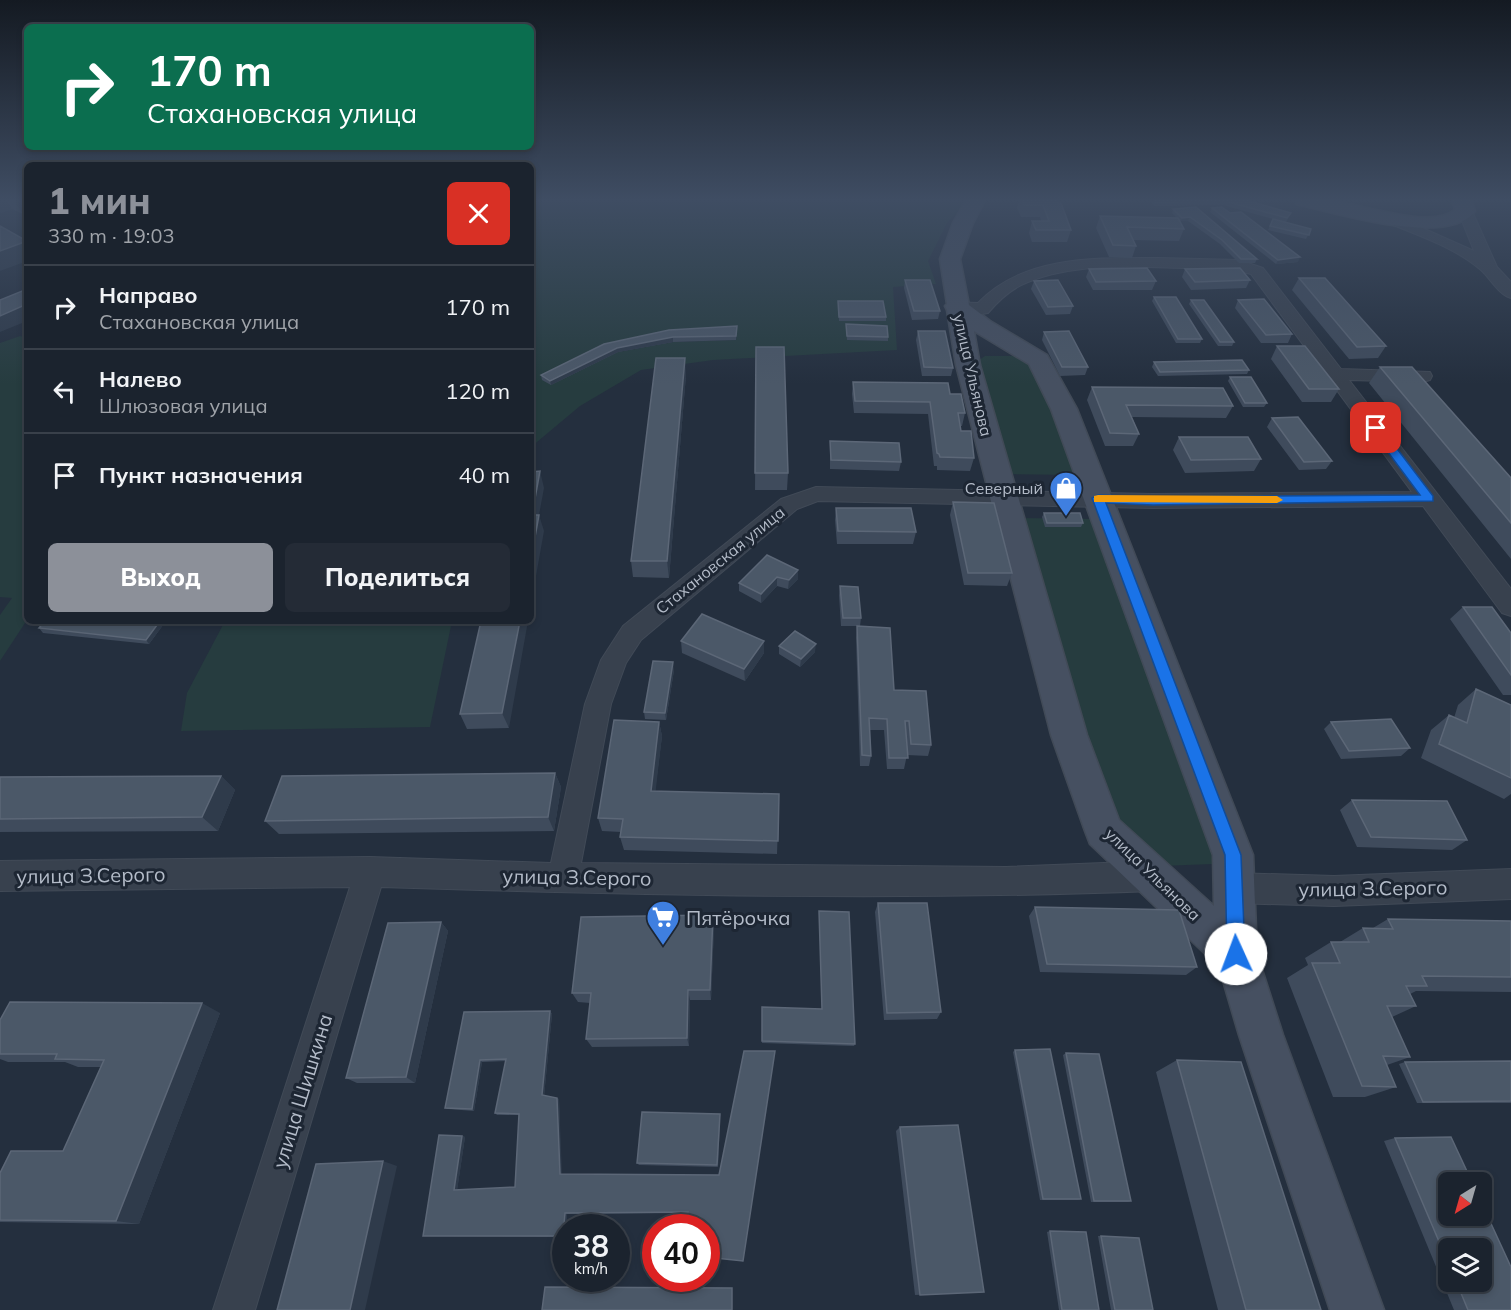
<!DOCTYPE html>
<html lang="ru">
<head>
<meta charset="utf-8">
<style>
	body { margin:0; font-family:Mulish,sans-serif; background:#242b36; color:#f1f3f6; height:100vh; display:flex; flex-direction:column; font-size:22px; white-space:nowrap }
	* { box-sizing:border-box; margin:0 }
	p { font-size:20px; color:#a0a4aa }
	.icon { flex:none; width:33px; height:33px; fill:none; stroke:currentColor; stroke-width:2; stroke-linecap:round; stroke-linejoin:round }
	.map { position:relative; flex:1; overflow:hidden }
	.sheet { position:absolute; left:24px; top:162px; width:510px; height:462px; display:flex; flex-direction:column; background:#1b232e; border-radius:9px; box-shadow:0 3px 9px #0003,0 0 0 2px #39404a }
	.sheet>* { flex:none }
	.banner { position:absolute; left:24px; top:24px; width:510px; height:126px; border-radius:9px; box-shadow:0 3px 9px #0003,0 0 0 2px #39404a; background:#0b6e4f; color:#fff; overflow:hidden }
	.needle { width:39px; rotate:217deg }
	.fabs { position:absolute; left:1438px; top:1172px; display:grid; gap:12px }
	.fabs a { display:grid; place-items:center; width:54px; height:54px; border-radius:9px; background:#1b232e; box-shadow:0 3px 9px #0003,0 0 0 2px #39404a; font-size:30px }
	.speed { position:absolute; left:552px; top:1214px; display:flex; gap:12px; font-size:30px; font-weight:700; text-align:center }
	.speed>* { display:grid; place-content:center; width:78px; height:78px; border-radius:50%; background:#1b232e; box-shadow:0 3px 9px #0003,0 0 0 2px #39404a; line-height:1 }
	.speed small { font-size:15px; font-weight:400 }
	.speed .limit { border:9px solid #d22; background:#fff; color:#111 }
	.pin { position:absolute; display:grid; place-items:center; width:51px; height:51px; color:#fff; margin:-26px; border-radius:12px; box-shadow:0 3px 9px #0006 }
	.me { position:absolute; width:66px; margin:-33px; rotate:358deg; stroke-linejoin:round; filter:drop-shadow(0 0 4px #0008) }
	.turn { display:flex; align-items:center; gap:21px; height:126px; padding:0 24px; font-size:27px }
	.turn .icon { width:78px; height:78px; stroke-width:2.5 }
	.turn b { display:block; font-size:42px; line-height:51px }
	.round { display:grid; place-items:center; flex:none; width:63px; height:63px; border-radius:9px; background:#242b36 }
	.summary { display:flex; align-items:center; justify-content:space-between; height:102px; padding:0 24px }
	h1 { font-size:36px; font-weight:800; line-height:45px; color:#8c9099 }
	.primary-button { display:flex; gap:12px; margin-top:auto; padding:12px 24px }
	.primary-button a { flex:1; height:69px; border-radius:9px; background:#8c9099; color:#fff; font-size:24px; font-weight:800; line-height:69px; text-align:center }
	.primary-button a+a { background:#242b36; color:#f1f3f6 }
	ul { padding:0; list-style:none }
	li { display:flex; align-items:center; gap:18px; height:84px; padding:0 24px; border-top:2px solid #39404a }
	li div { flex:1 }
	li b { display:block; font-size:22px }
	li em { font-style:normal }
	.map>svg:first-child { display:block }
</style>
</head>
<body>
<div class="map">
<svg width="1511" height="1310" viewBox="0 0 1511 1310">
	<rect width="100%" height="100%" fill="#242f3e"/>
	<path fill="#263c3f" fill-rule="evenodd" d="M551 200H967L947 223 928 261 936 284 893 287 897 350 713 360 641 370 580 406 531 447V205ZM737 331 736 340 673 342 618 352 605 348Z
		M20 336 27 338V620L0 661V615L12 598 0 597V343Z
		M985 356H1019L1036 367 1077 475 1007 474 975 363Z
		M1017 518 1097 519 1212 836 1213 864 1160 866 1118 826Z
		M225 621H452L430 727 181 731 187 693Z"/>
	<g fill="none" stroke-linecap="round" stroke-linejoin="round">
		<defs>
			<path id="street" d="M1465 207 1472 211 1497 267 1511 282V298C1499 295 1490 278 1481 270 1453 246 1414 234 1381 220L1379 217 1386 213 1391 214 1474 251 1458 211Z
				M1158 258 1239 260 1263 268 1341 369 1430 372 1432 376 1430 380 1423 382 1349 380 1511 589V616L1502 613 1423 506 1153 508 818 501 797 509 641 640 626 663 611 704 581 863 1006 867 1154 861 1165 866 1169 876 1165 886 1154 891C897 901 638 895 381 887L255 1310H213L350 887 0 891V861L370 857 551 863 585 704 601 660 623 626 781 499 816 487 1153 494 1412 492 1251 274C1231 268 1209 269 1187 268 1136 267 1077 262 1028 282 1012 288 999 300 988 313L982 314 950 310 947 306 950 302 978 303C1024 255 1096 258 1158 258Z
				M1511 869V899L1334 906 1234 903 1223 899 1218 888 1223 877 1234 873 1334 876Z"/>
			<path id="secondary" d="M966 200H985L973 223 960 259 969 305 990 321 1047 355 1077 409 1253 855 1257 954 1283 1035 1384 1310H1330L1239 1035 1219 967 1090 844 1085 831 1051 735 956 365 947 310 945 306 947 304 940 259 953 223ZM974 331 1029 364 1051 409 1213 855 1214 906 1119 820 1087 735 980 365Z
				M1295 200C1307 200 1320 199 1332 201 1362 204 1431 230 1455 210L1452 200H1471L1475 211C1449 248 1335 213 1297 204Z"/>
		</defs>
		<use href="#street" stroke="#414a57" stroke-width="2"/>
		<use href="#secondary" stroke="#414a57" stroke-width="3"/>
		<use href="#street" fill="#38414e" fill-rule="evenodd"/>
		<use href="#secondary" fill="#465061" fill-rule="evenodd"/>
	</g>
	<path fill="#3f4b5c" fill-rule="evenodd" d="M0 200H27L23 214 12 209 0 213Z
		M1019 200H1057L1071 230 1067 242H1032L1029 233 1032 221H1041L1040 217H1021L1017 208Z
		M1149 200H1245L1291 213 1286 222 1311 229 1306 239 1268 230 1273 219 1284 222 1223 205 1154 206Z
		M1196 207 1257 259 1255 263H1239L1220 244 1188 221H1181L1179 220 1184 229 1179 241 1133 240 1136 246 1132 258 1109 257 1096 228 1100 216 1177 218 1172 213 1173 209Z
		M1212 208 1230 213 1298 262 1276 264 1210 212Z
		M1089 269 1156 281 1152 290H1093L1086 277Z
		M1185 269 1250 280 1246 288 1191 290 1182 277Z
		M1299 278 1386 346 1378 358 1349 359 1292 290Z
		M905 280 940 311 938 319 912 320 904 288Z
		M1034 281 1073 306 1070 314 1046 315 1031 289Z
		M1154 297 1202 339 1200 343H1176L1152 301Z
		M1191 300 1234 342 1232 346H1218L1189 304Z
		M1238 300 1292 334 1288 343H1261L1235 308Z
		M838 301 886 317V321H839Z
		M846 324 888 337V341L847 340Z
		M737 326 736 340 673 342 618 352 551 385 542 380 541 375 604 344Z
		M918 331 953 368 951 376H922L916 340Z
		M1044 332 1088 367 1085 375 1060 376 1042 340Z
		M1277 346 1339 389 1331 402H1302L1271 359Z
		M756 347 788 473 787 490H755Z
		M1154 362 1249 370 1247 374 1158 376 1152 367Z
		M1380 367 1511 478V559L1369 383Z
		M686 375 669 578 633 577 631 561Z
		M1230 377 1267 403 1264 407H1243L1228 381Z
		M853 382 950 394 965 413 962 426H960L961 431 974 458 970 471 937 470V466H934L928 414 854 413 852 394Z
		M1092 387 1233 406 1226 418 1132 417 1139 434 1133 446H1105L1087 400Z
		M1272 418 1332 461 1326 469 1299 470 1267 427Z
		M1179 437 1261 459 1254 471 1185 473 1173 450Z
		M830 441 901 462 899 471 830 469Z
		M953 502 1012 573 1007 586 964 585 950 515Z
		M836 508 916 532 913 544H837L835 520Z
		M1044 513 1083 523 1081 527H1045L1042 517Z
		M767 555 798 579 788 589 777 586 761 603 739 591V583Z
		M840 586 861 618 860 626H841L839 595Z
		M1463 607 1511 633V695H1503L1450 619Z
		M45 621H166L149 644 43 633 39 628Z
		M481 621 509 728 467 729 460 714Z
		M857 626 894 690 931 745 928 756 907 755 904 769H887L884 730H870L871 756 869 766H860L856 638Z
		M681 641H764V653L745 681 682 653Z
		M779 646 815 652 800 667 779 654Z
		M674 670 666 720 645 719 644 712Z
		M1476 689 1511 705V794L1504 799 1421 758 1431 730 1449 715 1454 718 1458 705Z
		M659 722 662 736 655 791 779 794 777 854 624 850 620 837 621 832 602 831 598 818Z
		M1331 722 1410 748 1401 756 1341 759 1324 729Z
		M555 773 561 787 554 831 279 834 265 821Z
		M221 776 235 790 218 831 0 832V777Z
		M1352 800 1467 840 1452 850 1357 847 1340 810Z
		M878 903 941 1012 937 1019 884 1020 875 912Z
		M1035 907 1197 967 1186 975 1040 972 1029 916Z
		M819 911 855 1044 854 1046 762 1043V1007L822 1009Z
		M1388 919 1511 921V992L1416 991 1410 994 1416 1006 1392 1017 1410 1057 1387 1065 1396 1087 1365 1097H1333L1287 978 1308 965 1305 958 1331 942H1340L1363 928H1373Z
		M441 922 448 931 415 1083H357L346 1078Z
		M714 927 711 1000H690L689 1046 592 1047 586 1039 590 1003 578 1002 572 993Z
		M550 1011 552 1014 544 1096 559 1099 561 1174 719 1175 743 1262 688 1213 567 1214 565 1237 423 1236 462 1136 465 1137 457 1190 515 1187 519 1115H497L495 1113 506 1061 482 1062 474 1111 448 1109 445 1108 464 1012Z
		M220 1013 139 1224 0 1222V1173L63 1151 101 1067H78L65 1062H8L0 1059V1020Z
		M1015 1050 1081 1199 1078 1200H1040L1013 1052Z
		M1066 1053 1131 1201 1128 1202H1091L1063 1055Z
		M1177 1060 1321 1310H1218L1156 1072Z
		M1511 1061V1103H1417L1399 1064 1405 1062Z
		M720 1118 718 1167 639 1165 637 1163Z
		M900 1127 984 1292 915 1295 896 1131Z
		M1395 1138 1511 1310H1454L1384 1141ZM1449 1248 1482 1281H1449Z
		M1050 1231 1099 1310H1059L1047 1232Z
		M1098 1236H1101L1153 1310H1111Z"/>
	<path fill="#2f3b4b" d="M0 200H6L12 209 0 213Z
		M13 200H27V213L23 214Z
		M1190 217 1188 221H1181L1182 218Z
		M27 241V261L0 271V251Z
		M1300 257 1298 262 1276 264 1278 260Z
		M27 304V321L0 332V316Z
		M673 337V342L618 352 551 385 550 381 617 348Z
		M685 358 686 375 669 578 667 561Z
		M540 471 544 488 539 515 544 531 531 604 532 515Z
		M798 570V579L788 589 789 580Z
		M777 577V586L761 603V594Z
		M160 621H166L149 644 146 640Z
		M520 621H528L509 728 502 713Z
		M764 641V653L745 681 744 669Z
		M816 644 815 652 800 667 801 659Z
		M673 662 674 670 666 720 665 713Z
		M659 722 662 736 654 805 651 791Z
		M555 773 561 787 554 831 548 817Z
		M221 776 235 790 218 831 202 817Z
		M713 915 714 927 711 1000 710 990Z
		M441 922 448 931 415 1083 406 1077Z
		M688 990 690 1000 689 1046 687 1038Z
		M202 1003 220 1013 139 1224 116 1221Z
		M550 1011 552 1014 544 1097 542 1095Z
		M480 1060 482 1062 474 1111 472 1109Z
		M557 1098 559 1099 562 1175 560 1174Z
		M720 1114V1118L718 1167 717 1165Z
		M462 1136 465 1137 457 1191 454 1190Z
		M383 1161 397 1166 365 1310H350Z
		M565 1213 567 1214 565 1237 563 1236Z"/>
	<path fill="#4b5868" stroke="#5c6777" stroke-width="1.5" d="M1022 200H1057L1058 203H1061L1071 230H1036L1032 221H1049L1043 205H1024Z
		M1154 200H1245L1291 213 1287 218 1225 201 1155 202Z
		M1196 207 1257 259H1241L1222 240 1190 217 1182 218 1173 209Z
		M1222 207 1230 213 1241 212 1300 257 1278 260 1212 208Z
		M1100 216 1178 218 1184 229 1127 227 1136 246 1113 245Z
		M1273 219 1311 229 1309 235 1270 226Z
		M0 226 27 241 0 251Z
		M1147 268 1156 281 1096 282 1089 269Z
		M1240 268 1250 280 1195 282 1185 269Z
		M1299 278H1325L1386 346 1357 347Z
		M905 280H930L940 311H914Z
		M1058 280 1073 306 1048 307 1034 281Z
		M27 289V304L0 316V300Z
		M1154 297H1176L1202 339H1178Z
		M1264 299 1292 334 1266 335 1238 300Z
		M1191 300H1204L1234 342H1220Z
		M838 301H883L886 317H839Z
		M846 324 887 326 888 337 847 336Z
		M737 326 736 336 673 337 617 348 550 381 541 375 604 344 669 330Z
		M918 331H945L953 368 924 367Z
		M1069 331 1088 367H1062L1044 332Z
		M1277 346H1305L1339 389H1309Z
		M756 347H784L788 473H755Z
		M656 358H685L667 561H631Z
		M1242 360 1249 370 1160 372 1154 362Z
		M1380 367H1412L1511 478V523Z
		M1230 377H1251L1267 403H1245Z
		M853 382 948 383 950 394H961L965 413H958L961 431H971L974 458 940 457 939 454 937 453 930 402 855 401Z
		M1092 387 1223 388 1233 406 1126 405 1139 434 1110 433Z
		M1298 417 1332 461 1304 462 1272 418Z
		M1179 437H1248L1261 459 1191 460Z
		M830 441 899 443 901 462 831 460Z
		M540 471 532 515H539L531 559V472Z
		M953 502 994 503 1012 573H968Z
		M836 508H911L916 532 838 531Z
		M1044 513H1080L1083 523H1047Z
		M767 555 798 570 789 580 777 577 761 594 739 583Z
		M840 586 858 587 861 618H843Z
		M1463 607H1492L1511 633V675Z
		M702 614 764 641 744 669 681 641Z
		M45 621H160L146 640 39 628Z
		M481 621H520L502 713 460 714Z
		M857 626 890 628 894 690 926 691 931 745 911 744 909 721H905L908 758H889L887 719 869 718 871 756 862 755Z
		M795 631 816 644 801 659 779 646Z
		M653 661 673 662 665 713 644 712Z
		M1476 689 1511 705V778L1439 744 1449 715 1467 723Z
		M1391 719 1410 748 1349 751 1331 722Z
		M614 720 659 722 651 791 779 794 778 841 620 837 623 819 598 818Z
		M555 773 548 817 265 821 282 776Z
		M221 776 202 817 0 819V777Z
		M1352 800 1447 801 1467 840 1371 837Z
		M878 903H927L941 1012 887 1013Z
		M1035 907 1179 910 1197 967 1047 964Z
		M819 911 849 912 855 1044 762 1041V1007L822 1009Z
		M713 915 710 990H688L687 1038 586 1039 591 993H572L581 917Z
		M1388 919 1511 921V977L1422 976 1427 986H1406L1416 1006H1387L1410 1057 1383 1056 1396 1087 1362 1086 1312 963H1340L1331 942H1369L1363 928 1393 929Z
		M441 922 406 1077 346 1078 388 923Z
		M10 1002 202 1003 116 1221 0 1220V1173L11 1151H63L104 1060 55 1059 57 1054H0V1020Z
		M550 1011 542 1095 557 1098 560 1174 719 1175 744 1051H775L743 1261 706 1257V1227H686L688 1212 565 1213 563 1236H423L439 1135 462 1136 454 1190 515 1187 519 1114 495 1113 506 1059 480 1060 472 1109 445 1108 464 1012Z
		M1050 1049 1081 1199H1043L1015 1050Z
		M1066 1053 1099 1054 1131 1201H1094Z
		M1177 1060 1241 1062 1321 1310H1246Z
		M1511 1061V1101L1423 1102 1405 1062Z
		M642 1112 720 1114 717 1165 637 1163Z
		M958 1125 984 1292 920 1295 900 1127Z
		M1451 1137 1472 1182H1449V1215H1482V1204L1511 1267V1310H1468L1456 1281H1482V1248H1449V1265L1395 1138Z
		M383 1161 350 1310H277L316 1164Z
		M1050 1231 1086 1232 1099 1310H1062Z
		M1101 1236 1139 1238 1153 1310H1115Z
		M545 1287 732 1288V1310H542Z"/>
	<linearGradient id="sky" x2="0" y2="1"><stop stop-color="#141a22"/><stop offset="0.52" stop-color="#3f4d63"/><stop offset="1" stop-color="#3f4d63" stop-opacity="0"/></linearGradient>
	<rect width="1511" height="384" fill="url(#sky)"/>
	<path fill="#1a73e8" stroke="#114b97" stroke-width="1.5" d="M1376 424 1379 425 1433 496V501L1153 505 1106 503 1241 855 1245 954 1242 960 1236 963 1230 960 1227 954 1225 855 1092 498 1098 495 1153 497 1420 495 1370 428Z"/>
	<path fill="#f59e0b" d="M1098 495 1277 496 1283 500 1277 503 1094 502V496Z"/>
	<defs>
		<symbol id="shop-pin" viewBox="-11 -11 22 30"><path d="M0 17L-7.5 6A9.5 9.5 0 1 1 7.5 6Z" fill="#3f7fe0" stroke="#1d2633"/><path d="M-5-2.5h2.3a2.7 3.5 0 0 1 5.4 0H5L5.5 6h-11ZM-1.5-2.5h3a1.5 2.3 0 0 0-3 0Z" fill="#fff"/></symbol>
		<symbol id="supermarket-pin" viewBox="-11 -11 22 30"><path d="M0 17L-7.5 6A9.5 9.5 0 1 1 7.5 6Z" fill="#3f7fe0" stroke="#1d2633"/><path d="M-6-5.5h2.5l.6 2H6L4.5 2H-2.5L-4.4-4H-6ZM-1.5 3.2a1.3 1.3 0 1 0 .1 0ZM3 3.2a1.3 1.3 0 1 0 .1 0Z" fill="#fff"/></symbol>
	</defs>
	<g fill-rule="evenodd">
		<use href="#shop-pin" x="1047" y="469" width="38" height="52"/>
		<use href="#supermarket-pin" x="644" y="898" width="38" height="52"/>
	</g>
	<g text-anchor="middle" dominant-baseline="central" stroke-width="6" stroke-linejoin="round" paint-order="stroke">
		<g font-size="16" fill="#b4bcc9" stroke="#1d2633">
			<text transform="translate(973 375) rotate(77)">улица Ульянова</text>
			<text transform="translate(720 560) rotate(-39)">Стахановская улица</text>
			<text transform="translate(1153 874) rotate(44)">улица Ульянова</text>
		</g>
		<g font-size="16" fill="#b4bcc9" stroke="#1d2633" text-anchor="end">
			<text x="1043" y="488">Северный</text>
		</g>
		<g font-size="20" fill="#b4bcc9" stroke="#1d2633">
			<text transform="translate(91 875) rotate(-1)">улица З.Серого</text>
			<text transform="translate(577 877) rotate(1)">улица З.Серого</text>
			<text transform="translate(1373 888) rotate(-1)">улица З.Серого</text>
			<text transform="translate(302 1091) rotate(-73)">улица Шишкина</text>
		</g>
		<g font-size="20" fill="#b4bcc9" stroke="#1d2633" text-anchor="start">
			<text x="686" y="917">Пятёрочка</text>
		</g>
	</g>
</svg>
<div class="fabs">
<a><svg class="needle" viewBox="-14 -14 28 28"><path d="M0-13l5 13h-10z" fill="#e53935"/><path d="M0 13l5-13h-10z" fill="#a0a4aa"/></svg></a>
<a><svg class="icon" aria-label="layers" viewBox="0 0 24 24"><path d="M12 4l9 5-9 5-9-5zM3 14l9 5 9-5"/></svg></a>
</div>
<div class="speed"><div>38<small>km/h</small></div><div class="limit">40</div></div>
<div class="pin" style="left:1376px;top:428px;background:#d93025"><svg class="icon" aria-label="arrive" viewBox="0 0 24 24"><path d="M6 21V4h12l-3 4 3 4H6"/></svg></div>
<svg class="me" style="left:1236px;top:954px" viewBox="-20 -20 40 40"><circle r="19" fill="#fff"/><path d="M0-13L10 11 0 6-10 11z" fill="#1a73e8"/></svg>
<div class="banner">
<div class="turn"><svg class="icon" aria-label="right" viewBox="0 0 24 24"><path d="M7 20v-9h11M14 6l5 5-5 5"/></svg><div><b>170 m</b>Стахановская улица</div></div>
</div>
<section class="sheet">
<div class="summary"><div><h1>1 мин</h1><p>330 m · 19:03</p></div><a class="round" style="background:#d93025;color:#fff"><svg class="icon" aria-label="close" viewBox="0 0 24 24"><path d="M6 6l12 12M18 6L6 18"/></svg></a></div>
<ul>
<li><svg class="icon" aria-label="right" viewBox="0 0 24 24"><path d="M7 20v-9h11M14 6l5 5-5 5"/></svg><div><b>Направо</b><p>Стахановская улица</p></div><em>170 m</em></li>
<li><svg class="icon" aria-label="left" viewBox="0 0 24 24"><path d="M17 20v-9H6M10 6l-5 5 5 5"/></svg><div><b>Налево</b><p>Шлюзовая улица</p></div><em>120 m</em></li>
<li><svg class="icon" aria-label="arrive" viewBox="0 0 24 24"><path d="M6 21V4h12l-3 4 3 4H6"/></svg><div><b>Пункт назначения</b></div><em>40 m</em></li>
</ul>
<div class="primary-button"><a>Выход</a><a>Поделиться</a></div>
</section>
</div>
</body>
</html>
